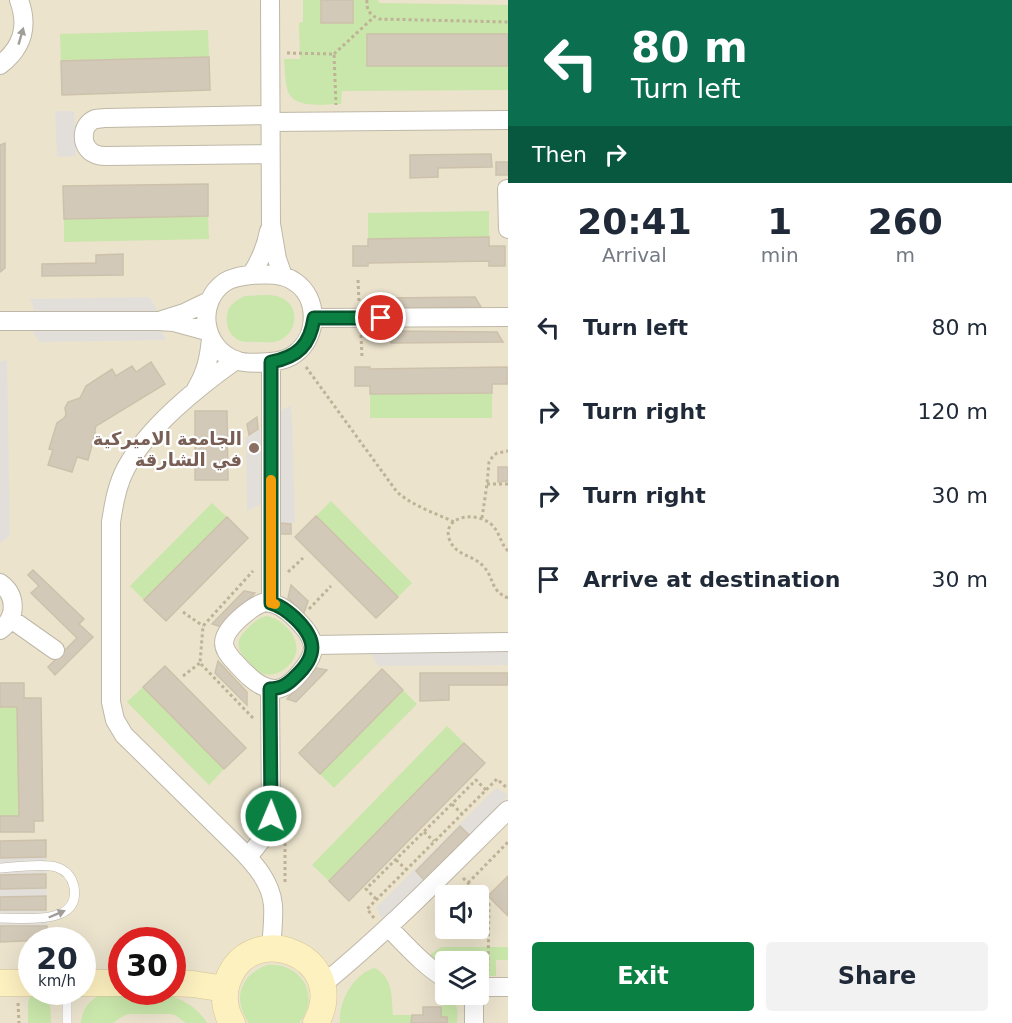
<!DOCTYPE html>
<html lang="en">
<head>
<meta charset="utf-8">
<style>
	body { margin:0; font-family:"DejaVu Sans",Vazirmatn,sans-serif; background:#f2f2f3; color:#1f2937; height:100vh; display:flex; flex-direction:column; font-size:22px; white-space:nowrap }
	* { box-sizing:border-box; margin:0 }
	p { font-size:20px; color:#747a83 }
	.icon { flex:none; width:33px; height:33px; fill:none; stroke:currentColor; stroke-width:2; stroke-linecap:round; stroke-linejoin:round }
	.map { position:relative; flex:1; overflow:hidden }
	.side { display:flex; flex-direction:column; background:#fff; width:504px }
	.side>* { flex:none }
	.banner { background:#0b6e4f; color:#fff; overflow:hidden }
	.buttons { position:absolute; left:435px; top:885px; display:grid; gap:12px }
	.buttons a { display:grid; place-items:center; width:54px; height:54px; border-radius:6px; background:#fff; box-shadow:0 6px 24px #0002; font-size:30px }
	.speed { position:absolute; left:18px; top:927px; display:flex; gap:12px; font-size:30px; font-weight:700; text-align:center }
	.speed>* { display:grid; place-content:center; width:78px; height:78px; border-radius:50%; background:#fff; box-shadow:0 6px 24px #0002; line-height:1 }
	.speed small { font-size:15px; font-weight:400 }
	.speed .limit { border:9px solid #d22; background:#fff; color:#111 }
	.pin { position:absolute; display:grid; place-items:center; width:51px; height:51px; color:#fff; margin:-26px; border:3px solid #fff; border-radius:50%; box-shadow:0 2px 6px #0007 }
	.me { position:absolute; width:66px; margin:-33px; rotate:1deg; stroke-linejoin:round; filter:drop-shadow(0 0 4px #0008) }
	.turn { display:flex; align-items:center; gap:21px; height:126px; padding:0 24px; font-size:27px }
	.turn .icon { width:78px; height:78px; stroke-width:2.5 }
	.turn b { display:block; font-size:42px; line-height:51px }
	.then { display:flex; align-items:center; height:57px; padding:0 24px; background:#0003; gap:12px; font-size:22px }
	.eta { display:flex; justify-content:space-evenly; align-items:center; height:102px; text-align:center }
	.eta b { font-size:36px; font-weight:800; line-height:42px }
	.action { display:flex; gap:12px; margin-top:auto; padding:12px 24px }
	.action a { flex:1; height:69px; border-radius:6px; background:#0b8043; color:#fff; font-size:24px; font-weight:800; line-height:69px; text-align:center }
	.action a+a { background:#f2f2f3; color:#1f2937 }
	ul { padding:0; list-style:none }
	li { display:flex; align-items:center; gap:18px; height:84px; padding:0 24px }
	li div { flex:1 }
	li b { display:block; font-size:22px }
	li em { font-style:normal }
	main { display:flex; flex:1; min-height:0 }
	.map>svg:first-child { display:block }
</style>
</head>
<body>
<main>
<div class="map">
<svg width="508" height="1023" viewBox="0 0 508 1023">
	<rect width="100%" height="100%" fill="#f1ede3"/>
	<path fill="#ebe3cc" fill-rule="evenodd" d="M0 0H508V1023H0ZM446 896H478V928H446ZM32 940H82V992H32ZM122 940H172V992H122ZM446 962H478V994H446Z"/>
	<path fill="#c9e6ab" d="M303 0H321V23L353 0H378L379 3 508 5V34H368L367 66H508V90L342 91 341 104C324 104 291 110 287 88 285 79 285 69 284 59H300L299 23 303 22Z
		M208 30 209 57 61 61 60 34Z
		M489 211V237L368 239V213Z
		M208 216 209 239 64 242V219Z
		M245 296C256 296 272 293 282 298 301 307 297 334 278 341 272 343 266 342 260 342 254 341 247 343 241 341 229 338 224 322 228 311 230 304 238 299 245 296Z
		M492 393V418H370V394Z
		M331 501 412 583 398 597 316 516Z
		M212 503 227 517 144 600 130 586Z
		M266 616C283 618 302 639 295 656 290 668 274 679 261 673 257 671 254 667 250 663 238 652 233 642 247 629 253 623 258 618 266 616Z
		M143 687 224 769 209 785 127 702Z
		M403 690 417 704 334 788 320 774Z
		M0 707H17L19 816H0Z
		M447 726 464 743 329 881 312 865Z
		M441 947H508V960H496V976H479L478 962H446L445 968 430 955Z
		M267 965C301 962 322 996 299 1023H249C232 1000 240 975 267 965Z
		M375 968C394 979 391 996 393 1015H412L411 1023H340C338 1002 354 973 375 968Z
		M108 992C146 993 184 987 207 1023H186L175 1015 169 1014H129L123 1016 113 1023H81C82 1007 93 996 108 992Z
		M442 992 445 993 446 994 449 995C458 1003 458 1012 457 1023H447V1017H441Z
		M37 995C52 997 51 1010 51 1023H28V1004L29 998Z"/>
	<path fill="#e2dfdb" d="M55 111H74L76 156 57 157Z
		M149 297 158 311 35 312 30 299Z
		M160 328 166 340 39 342 32 330Z
		M7 359 10 536 0 543V362Z
		M290 406 292 413 295 523H281L278 412Z
		M260 429 262 503 247 511 246 437Z
		M508 650V665L378 666 370 652Z
		M496 788 508 795V796L384 921 376 908Z
		M46 840 47 940 0 942V841Z"/>
	<path fill="#d3c9b8" stroke="#cdc1ab" stroke-width="1.5" d="M321 0H353V23H321Z
		M367 34H508V66H367Z
		M209 57 210 90 62 95 61 61Z
		M5 143V268L0 272V145Z
		M491 154 492 167 438 168V177L410 178V155Z
		M496 162H508V175H496Z
		M208 184V216L64 219 63 186Z
		M489 237V246H505V266H489V261L368 263V266H353V246H368V239Z
		M123 254V275L42 276V264L96 263V255Z
		M475 297 481 307 393 308 387 298Z
		M388 331 497 332 503 342 391 343Z
		M151 362 165 384 96 426 95 430V434L88 460 77 457 72 472 48 465 53 450 49 449 57 423 64 418 66 415 65 408 68 402 80 398 86 386 112 369 116 376 132 366 136 372Z
		M355 367H370V369L507 367V384H492V393L370 394V386H355Z
		M195 411H227L228 480H195Z
		M257 417 258 429 249 435 247 424Z
		M498 467H508V481L498 482Z
		M316 516 398 597 376 618 295 537Z
		M227 517 248 538 166 621 144 600Z
		M281 523 291 524V534H280Z
		M33 570 84 619 79 624 93 637 55 675 48 667 77 638 31 593 39 586 28 575Z
		M291 585 308 601 304 613 288 598Z
		M244 591 255 593 221 627 212 624Z
		M218 661 247 692V705L215 673Z
		M165 666 246 748 224 769 143 687Z
		M316 668 327 670 296 702 287 699Z
		M382 669 403 690 320 774 299 753Z
		M420 673H508V685H449V700L420 701Z
		M0 683H24V698H41L43 821H34V832H0V816H19L17 707H0Z
		M464 743 485 763 349 901 329 881Z
		M460 826 469 835 424 880 416 871Z
		M46 840V857L0 858V841Z
		M46 874V888L0 889V875Z
		M508 876V916L488 896Z
		M46 896V910H0V897Z
		M0 926H47V940L0 942Z
		M423 1007H441V1017H447V1023H411L412 1015H423Z"/>
	<g fill="none" stroke-linecap="round" stroke-linejoin="round">
		<defs>
			<path id="lane" d="M0 868C14 867 44 863 56 867 66 870 72 877 74 887 81 926 23 918 0 918
				M67 992V1023"/>
			<path id="street" d="M270 0 271 224 277 259 283 276
				M0 65C22 48 29 27 19 0
				M270 122 508 120
				M270 154 105 156C103 156 97 155 95 154 80 148 80 125 95 119 97 119 103 118 105 118L270 115
				M507 189 508 229
				M251 275C266 274 283 273 295 282 319 298 318 336 296 353 289 359 280 361 271 362 260 363 245 364 235 360 202 347 196 302 225 282 233 277 242 276 251 275Z
				M251 275C260 261 266 248 269 231
				M313 318 508 317
				M162 320 184 313 209 301
				M0 321H158L174 322 207 331
				M236 360C197 388 149 426 126 468 117 485 114 503 111 522V702L115 720 124 735 239 848C254 863 271 882 273 905 274 919 272 934 271 948
				M271 362V603
				M196 389C206 372 209 359 211 339
				M0 583C17 595 17 618 0 630
				M265 602C277 603 284 608 293 616 302 625 311 633 313 646 314 660 293 684 281 688 275 690 269 689 263 686 251 681 241 668 232 659 228 654 224 649 224 643 224 628 252 606 265 602Z
				M11 619 55 650
				M313 645 508 642
				M248 857 263 838 271 816 270 689
				M388 927C406 945 424 966 446 979
				M322 985C388 931 447 870 508 810
				M478 987H508
				M474 1023V994"/>
			<path id="secondary" d="M0 983H32
				M82 983H122
				M172 983 193 984 225 989
				M232 1023C225 1011 223 996 227 983 248 916 352 956 316 1023"/>
		</defs>
		<use href="#lane" stroke="#bfb8a8" stroke-width="10"/>
		<use href="#street" stroke="#bfb8a8" stroke-width="20"/>
		<use href="#secondary" stroke="#d5c594" stroke-width="27"/>
		<path stroke="#beb297" stroke-width="3" stroke-dasharray="3 3" stroke-linecap="butt" d="M367 0C366 10 370 15 379 19L508 22
			M287 53 334 54 336 105
			M334 54 374 17
			M358 280 359 302
			M361 335 362 357
			M306 367 397 492C413 506 435 513 454 522
			M487 484H508
			M482 518 487 484 489 462 493 456 497 453 508 451
			M508 551C500 543 500 532 491 524 474 510 440 517 450 541 457 556 473 555 483 566 495 578 489 590 508 598
			M288 572 303 558
			M309 609 331 586
			M183 612 203 626
			M183 676 200 663
			M253 718 200 663 203 626 253 571
			M452 804 462 814
			M285 831V882
			M424 832 434 841
			M396 860 406 869
			M463 878 489 904 488 971
			M468 883 508 842
			M376 899 366 889 476 780 486 790
			M374 918 367 909 497 779 506 787 508 785
			M18 1003 19 1023"/>
		<use href="#lane" stroke="#fff" stroke-width="9"/>
		<use href="#street" stroke="#fff" stroke-width="18"/>
		<use href="#secondary" stroke="#fef1c0" stroke-width="26"/>
	</g>
	<defs><path id="oneway-solid" d="M-6-.8H1V-3.2L6.5 0L1 3.2V.8H-6Z" transform="scale(1.5)"/></defs>
	<g fill="#a19e99">
		<use href="#oneway-solid" transform="translate(21 36) rotate(-74)"/>
		<use href="#oneway-solid" transform="translate(57 914) rotate(-23)"/>
	</g>
	<g fill="none" stroke-linecap="round" stroke-linejoin="round">
		<defs>
			<path id="route" d="M271 816 270 689C282 688 287 685 295 677 318 656 317 639 295 618 287 611 281 606 271 603V362C298 357 310 345 314 318H381"/>
		</defs>
		<use href="#route" stroke="#07532c" stroke-width="15"/>
		<use href="#route" stroke="#0b8043" stroke-width="10"/>
		<path stroke="#f59e0b" stroke-width="10" d="M271 480V603L275 604"/>
	</g>
	<circle fill="#8d6e63" stroke="#fff" stroke-width="2" cx="254" cy="448" r="6"/>
	<g text-anchor="middle" dominant-baseline="central" stroke-width="4.5" stroke-linejoin="round" paint-order="stroke">
		<g font-size="18" font-weight="bold" fill="#785e54" stroke="#fff" text-anchor="end">
			<text x="242" y="438">الجامعة الاميركية<tspan x="242" dy="21">في الشارقة</tspan></text>
		</g>
	</g>
</svg>
<div class="buttons">
<a><svg class="icon" aria-label="sound" viewBox="0 0 24 24"><path d="M4 9h4l5-4v14l-5-4H4zM17 9q2 3 0 6"/></svg></a>
<a><svg class="icon" aria-label="layers" viewBox="0 0 24 24"><path d="M12 4l9 5-9 5-9-5zM3 14l9 5 9-5"/></svg></a>
</div>
<div class="speed"><div>20<small>km/h</small></div><div class="limit">30</div></div>
<div class="pin" style="left:381px;top:318px;background:#d93025"><svg class="icon" aria-label="arrive" viewBox="0 0 24 24"><path d="M6 21V4h12l-3 4 3 4H6"/></svg></div>
<svg class="me" style="left:271px;top:816px" viewBox="-20 -20 40 40"><circle r="17" fill="#0b8043" stroke="#fff" stroke-width="3"/><path d="M0-11L8 9 0 5-8 9z" fill="#fff"/></svg>
</div>
<section class="side">
<div class="banner">
<div class="turn"><svg class="icon" aria-label="left" viewBox="0 0 24 24"><path d="M17 20v-9H6M10 6l-5 5 5 5"/></svg><div><b>80 m</b>Turn left</div></div>
<div class="then">Then<svg class="icon" aria-label="right" viewBox="0 0 24 24"><path d="M7 20v-9h11M14 6l5 5-5 5"/></svg></div>
</div>
<div class="eta">
<div><b>20:41</b><p>Arrival</p></div>
<div><b>1</b><p>min</p></div>
<div><b>260</b><p>m</p></div>
</div>
<ul>
<li><svg class="icon" aria-label="left" viewBox="0 0 24 24"><path d="M17 20v-9H6M10 6l-5 5 5 5"/></svg><div><b>Turn left</b></div><em>80 m</em></li>
<li><svg class="icon" aria-label="right" viewBox="0 0 24 24"><path d="M7 20v-9h11M14 6l5 5-5 5"/></svg><div><b>Turn right</b></div><em>120 m</em></li>
<li><svg class="icon" aria-label="right" viewBox="0 0 24 24"><path d="M7 20v-9h11M14 6l5 5-5 5"/></svg><div><b>Turn right</b></div><em>30 m</em></li>
<li><svg class="icon" aria-label="arrive" viewBox="0 0 24 24"><path d="M6 21V4h12l-3 4 3 4H6"/></svg><div><b>Arrive at destination</b></div><em>30 m</em></li>
</ul>
<div class="action"><a>Exit</a><a>Share</a></div>
</section>
</main>
</body>
</html>
